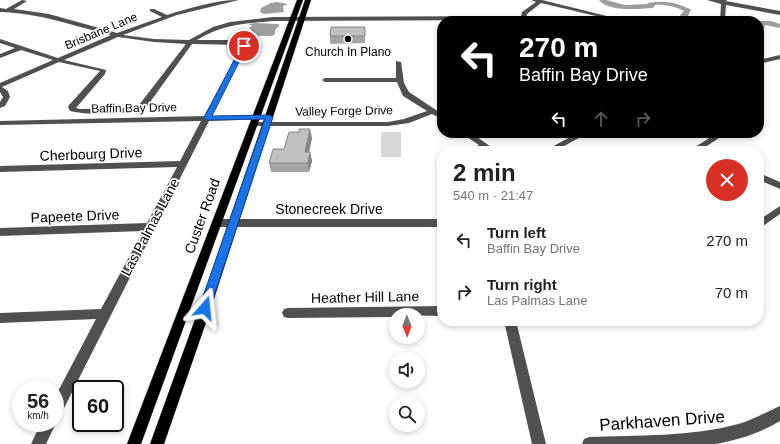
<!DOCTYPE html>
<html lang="en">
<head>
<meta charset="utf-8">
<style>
	body { margin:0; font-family:Arial,sans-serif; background:#f2f2f2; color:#202124; height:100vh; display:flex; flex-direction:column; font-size:15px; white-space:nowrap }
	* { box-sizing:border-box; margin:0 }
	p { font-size:13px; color:#757577 }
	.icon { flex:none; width:22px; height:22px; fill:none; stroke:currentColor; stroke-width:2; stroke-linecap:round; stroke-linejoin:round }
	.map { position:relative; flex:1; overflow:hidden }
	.side { position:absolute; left:437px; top:146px; width:327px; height:180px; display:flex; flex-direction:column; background:#fff; border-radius:16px; box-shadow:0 2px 6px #0003 }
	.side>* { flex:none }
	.hud { position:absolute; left:437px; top:16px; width:327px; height:122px; border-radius:16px; box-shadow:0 2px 6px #0003; background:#000; color:#fff; overflow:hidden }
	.needle { width:26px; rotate:179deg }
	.tools { position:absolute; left:389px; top:308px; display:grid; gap:8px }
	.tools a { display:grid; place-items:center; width:36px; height:36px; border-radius:50%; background:#fff; box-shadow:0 2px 6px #0003; font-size:20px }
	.speed { position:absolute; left:12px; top:380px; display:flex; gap:8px; font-size:20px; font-weight:700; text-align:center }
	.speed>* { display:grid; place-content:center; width:52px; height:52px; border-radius:50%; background:#fff; box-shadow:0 2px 6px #0003; line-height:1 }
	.speed small { font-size:10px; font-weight:400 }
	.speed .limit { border:2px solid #111; border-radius:6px; background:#fff; color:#111 }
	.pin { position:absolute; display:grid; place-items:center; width:34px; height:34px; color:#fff; margin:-17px; border:2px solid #fff; border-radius:50%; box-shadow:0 1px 4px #0007 }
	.me { position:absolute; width:44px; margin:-22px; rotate:18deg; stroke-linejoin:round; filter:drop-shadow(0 0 3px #0008) }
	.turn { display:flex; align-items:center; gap:14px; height:84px; padding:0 16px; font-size:18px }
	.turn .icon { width:52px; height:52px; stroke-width:2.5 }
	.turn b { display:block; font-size:28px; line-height:34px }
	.lanes { display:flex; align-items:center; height:38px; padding:0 16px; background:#0003; justify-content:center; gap:20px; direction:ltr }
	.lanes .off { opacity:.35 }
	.round { display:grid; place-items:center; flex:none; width:42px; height:42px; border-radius:21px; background:#f2f2f2 }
	.overview { display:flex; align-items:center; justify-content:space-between; height:68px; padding:0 16px }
	h1 { font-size:24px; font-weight:700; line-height:30px }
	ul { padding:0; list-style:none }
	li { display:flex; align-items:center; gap:12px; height:52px; padding:0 16px }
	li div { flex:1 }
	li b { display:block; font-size:15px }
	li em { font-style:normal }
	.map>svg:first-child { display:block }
</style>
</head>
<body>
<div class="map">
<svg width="780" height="444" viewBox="0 0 780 444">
	<rect width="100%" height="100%" fill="#fff"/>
	<path fill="#d7d7d7" d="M381 132H401V157H381Z"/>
	<path fill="#9e9e9e" d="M277 2 288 4 283 6 284 12 264 14 260 12 261 8 271 3Z
		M256 23 277 24 280 25 275 30V34L272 36H249L252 33 249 32 252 30 249 28 252 26 249 24Z"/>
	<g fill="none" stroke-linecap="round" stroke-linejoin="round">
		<path fill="#9e9e9e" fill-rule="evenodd" d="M599 0H606L625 5 647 4 648 3C663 0 676 2 690 9L691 10 688 15 693 21H685L680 15 684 11C674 6 665 4 655 5L654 7 652 8C638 9 608 12 599 0Z
			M759 21H771L780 24V28L765 25 762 34H759Z"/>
		<defs>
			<path id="major" d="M297 0H303L141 444H127Z
				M305 0H311L211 308 164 444H150L199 308Z"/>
		</defs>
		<use href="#major" stroke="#dbdbdb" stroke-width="1"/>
		<path fill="#505050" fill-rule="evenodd" d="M22 0 27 1 14 9 49 14 117 33 162 17 150 11V9H154L167 15C190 8 215 0 239 0L177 15 123 35 154 39 189 40 213 27 230 22 273 17 521 16 522 12 536 2 531 0H542L627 21H617L541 3 527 14 526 21H520V20L273 21C243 24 224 24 197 40H239L248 44 212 116 269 115 273 117 269 119 209 121 60 416 55 418V397L96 319 0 323V313L101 309 143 231 0 236V228L147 223 177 167 0 172V166L180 161 201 121 0 125V121L204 116 242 45 192 44 145 109C124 114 91 116 70 111L68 107 69 105 100 71 59 62 2 87 8 91 10 97 5 106 0 108V102L3 97 0 92V83L53 60 21 50 0 58V54L15 48 0 43V39L58 58 111 35C73 26 40 13 0 12V8L6 9ZM118 37 154 42 186 44 139 105 131 108 80 109 76 108 105 74 106 70 64 60Z
			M707 0H727L726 1 780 11V15L726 5 725 20 720 21 721 4Z
			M780 55V59L759 64V60Z
			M396 61 401 62 404 83 409 92 442 114V119L432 114 409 123 388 126H254L250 124 254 122H388L404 119 427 111 403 96 397 82H325L322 80 325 78H396Z
			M461 133H471L497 151H487L484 149 480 151H469L479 145Z
			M578 133H588L555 151H544Z
			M717 133H727L699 151H689Z
			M759 173 780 182V189L759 180Z
			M780 206V214L759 229V220Z
			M217 219H442V227H217L213 226 212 223 213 220Z
			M442 306V316L396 315V317L288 318 284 317 282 313 284 309 288 308Z
			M504 321H516L546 444H532Z
			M780 406V421C760 433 738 440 715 444H582L584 439 589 437C637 435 692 437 738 424 753 420 766 412 780 406Z
			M55 420 56 423 46 444H31L41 423H55Z"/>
		<use href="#major" fill="#000" fill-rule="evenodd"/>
	</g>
	<path fill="#a5a5a5" d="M365 27V43L330 44V36Z
		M312 138 309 152H310L312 161 309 172H271L269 163 284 149Z"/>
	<path fill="#868686" d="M310 129 312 138 307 161 305 152Z
		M310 152 312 161 309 172 308 163Z"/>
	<path fill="#c0c0c0" stroke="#868686" d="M331 27H365V36H330Z
		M299 129H310L305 152H310L308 163H269L273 149H284L289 132H299Z"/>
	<path fill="#1a73e8" stroke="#114b97" d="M242 45 247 46 212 116 269 115 273 117 210 308 209 312 205 313 201 312 199 308 265 119 208 120 204 118Z"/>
	<circle fill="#000" stroke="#fff" stroke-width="1.5" cx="348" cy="39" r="4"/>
	<g text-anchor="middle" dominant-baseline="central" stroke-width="3.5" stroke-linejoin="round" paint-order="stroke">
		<g font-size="12" fill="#000" stroke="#fff">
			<text transform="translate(101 31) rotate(-23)">Brisbane Lane</text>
			<text transform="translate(134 108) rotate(-1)">Baffin Bay Drive</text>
			<text transform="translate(344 111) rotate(-1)">Valley Forge Drive</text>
		</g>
		<g font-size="12" fill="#000" stroke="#fff">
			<text x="348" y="52">Church In Plano</text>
		</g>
		<g font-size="14" fill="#000" stroke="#fff">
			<text transform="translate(91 154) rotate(-2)">Cherbourg Drive</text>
			<text x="329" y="209">Stonecreek Drive</text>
			<text transform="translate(75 216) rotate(-2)">Papeete Drive</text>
			<text transform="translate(202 216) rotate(-70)">Custer Road</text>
			<text transform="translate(150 227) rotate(-62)">Las Palmas Lane</text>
			<text transform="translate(365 297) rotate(-1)">Heather Hill Lane</text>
		</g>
		<g font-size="17" fill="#000" stroke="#fff">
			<text transform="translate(662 421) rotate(-4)">Parkhaven Drive</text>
		</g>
	</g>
</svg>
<div class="tools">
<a><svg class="needle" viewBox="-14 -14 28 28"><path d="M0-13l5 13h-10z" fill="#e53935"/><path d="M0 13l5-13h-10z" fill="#757577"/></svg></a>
<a><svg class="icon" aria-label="sound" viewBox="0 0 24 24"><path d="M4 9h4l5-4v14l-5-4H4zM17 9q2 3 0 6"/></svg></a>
<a><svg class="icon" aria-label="search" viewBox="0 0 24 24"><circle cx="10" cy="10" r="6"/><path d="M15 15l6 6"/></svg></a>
</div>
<div class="speed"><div>56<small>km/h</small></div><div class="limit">60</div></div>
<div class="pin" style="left:244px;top:46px;background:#d93025"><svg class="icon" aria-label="arrive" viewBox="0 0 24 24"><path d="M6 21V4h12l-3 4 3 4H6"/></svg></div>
<svg class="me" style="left:205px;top:308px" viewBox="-20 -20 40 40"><path d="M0-17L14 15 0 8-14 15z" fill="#1a73e8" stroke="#fff" stroke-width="4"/></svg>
<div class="hud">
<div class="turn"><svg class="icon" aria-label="left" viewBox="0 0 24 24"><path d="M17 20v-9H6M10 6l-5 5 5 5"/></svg><div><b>270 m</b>Baffin Bay Drive</div></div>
<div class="lanes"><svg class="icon" aria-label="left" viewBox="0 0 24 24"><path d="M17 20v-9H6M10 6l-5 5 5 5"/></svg><svg class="icon off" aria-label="ahead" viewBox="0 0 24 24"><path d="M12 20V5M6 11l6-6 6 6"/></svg><svg class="icon off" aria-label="right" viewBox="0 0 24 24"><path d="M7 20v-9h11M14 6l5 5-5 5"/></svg></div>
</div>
<section class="side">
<div class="overview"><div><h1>2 min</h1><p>540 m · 21:47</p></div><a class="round" style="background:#d93025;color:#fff"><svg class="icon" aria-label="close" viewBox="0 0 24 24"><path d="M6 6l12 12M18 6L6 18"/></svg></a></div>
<ul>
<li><svg class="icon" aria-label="left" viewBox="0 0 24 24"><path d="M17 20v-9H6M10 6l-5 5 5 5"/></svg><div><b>Turn left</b><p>Baffin Bay Drive</p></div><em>270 m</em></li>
<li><svg class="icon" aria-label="right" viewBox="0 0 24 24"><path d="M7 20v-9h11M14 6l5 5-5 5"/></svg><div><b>Turn right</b><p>Las Palmas Lane</p></div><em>70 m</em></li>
</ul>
</section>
</div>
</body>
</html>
